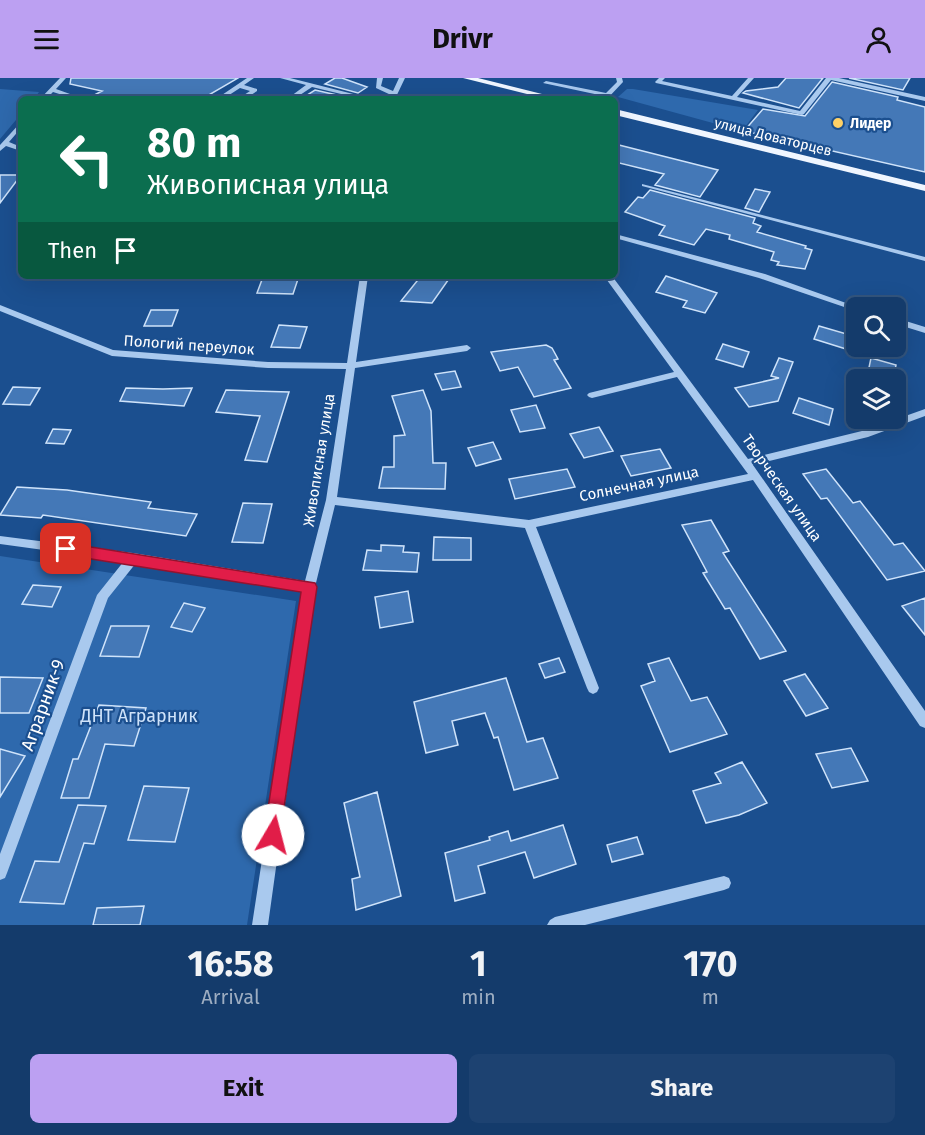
<!DOCTYPE html>
<html lang="en">
<head>
<meta charset="utf-8">
<style>
	body { margin:0; font-family:"Fira Sans",sans-serif; background:#1d4271; color:#f1f3f6; height:100vh; display:flex; flex-direction:column; font-size:22px; white-space:nowrap }
	* { box-sizing:border-box; margin:0 }
	p { font-size:20px; color:#9dadc1 }
	.icon { flex:none; width:33px; height:33px; fill:none; stroke:currentColor; stroke-width:2; stroke-linecap:round; stroke-linejoin:round }
	.map { position:relative; height:847px; overflow:hidden }
	.details { display:flex; flex-direction:column; background:#143b6b; flex:1 }
	.details>* { flex:none }
	.guide { position:absolute; left:18px; top:18px; width:600px; height:183px; border-radius:9px; box-shadow:0 6px 24px #0002,0 0 0 2px #33557e; background:#0b6e4f; color:#fff; overflow:hidden }
	.tools { position:absolute; left:846px; top:219px; display:grid; gap:12px }
	.tools a { display:grid; place-items:center; width:60px; height:60px; border-radius:9px; background:#143b6b; box-shadow:0 6px 24px #0002,0 0 0 2px #33557e; font-size:30px }
	.pin { position:absolute; display:grid; place-items:center; width:51px; height:51px; color:#fff; margin:-26px; border-radius:12px; box-shadow:0 3px 9px #0006 }
	.me { position:absolute; width:66px; margin:-33px; rotate:8deg; stroke-linejoin:round; filter:drop-shadow(0 0 4px #0008) }
	.turn { display:flex; align-items:center; gap:21px; height:126px; padding:0 30px; font-size:27px }
	.turn .icon { width:78px; height:78px; stroke-width:2.5 }
	.turn b { display:block; font-size:42px; line-height:51px }
	.then { display:flex; align-items:center; height:57px; padding:0 30px; background:#0003; gap:12px; font-size:22px }
	.eta { display:flex; justify-content:space-evenly; align-items:center; height:102px; text-align:center }
	.eta b { font-size:36px; font-weight:700; line-height:42px }
	.action { display:flex; gap:12px; margin-top:auto; padding:12px 30px }
	.action a { flex:1; height:69px; border-radius:9px; background:#bca0f2; color:#111; font-size:24px; font-weight:700; line-height:69px; text-align:center }
	.action a+a { background:#1d4271; color:#f1f3f6 }
	header { display:flex; justify-content:space-between; align-items:center; height:78px; padding:0 30px; background:#bca0f2; color:#111; font-size:27px; font-weight:700 }
	.map>svg:first-child { display:block }
</style>
</head>
<body>
<header><svg class="icon" aria-label="menu" viewBox="0 0 24 24"><path d="M4 6h16M4 12h16M4 18h16"/></svg>Drivr<svg class="icon" aria-label="person" viewBox="0 0 24 24"><circle cx="12" cy="8" r="4"/><path d="M4 21q1-7 8-7t8 7"/></svg></header>
<div class="map">
<svg width="925" height="847" viewBox="0 0 925 847">
	<rect width="100%" height="100%" fill="#1b4f8f"/>
	<path fill="#2e69ad" d="M0 11 39 14 34 21H21V36L0 61Z
		M627 11H633L758 32 742 53 618 19Z
		M0 478 296 523 247 847H0Z"/>
	<path fill="#4478b7" stroke="#cfe3fa" stroke-width="1.5" d="M71 0H238L202 21H87L102 13 70 6Z
		M335 0H342L367 9 358 15 325 6Z
		M786 0H823L799 30 743 15 746 13 778 9Z
		M849 0H910L903 12Z
		M832 4 898 19 897 22 925 29V94L744 53 763 31 805 38Z
		M315 12 350 20 301 21Z
		M615 66 718 92 700 119 655 107 664 96 615 84Z
		M0 97H21L0 125Z
		M755 111 770 114 759 134 745 130Z
		M650 112 755 140 753 145 761 148 757 154 806 168 805 170 812 172 805 191 777 187 779 184 771 182 774 174 729 161 730 157 706 151 694 167 659 157 665 148 625 134 638 119 643 120Z
		M421 198H451L432 225 401 223Z
		M666 198 717 215 705 235 683 229 687 223 656 214Z
		M263 199 298 201 293 216 257 215Z
		M151 232H178L172 248H144Z
		M279 247 307 249 300 270 271 269Z
		M819 248 850 257 846 271 814 261Z
		M723 266 749 274 743 289 716 281Z
		M546 267 552 270 558 281 554 282 571 310 534 319 518 289 500 293 491 274Z
		M779 280 793 284 778 323 749 329 735 310 779 300 771 298Z
		M871 280 896 287 893 302 867 299Z
		M455 293 461 309 442 312 435 296Z
		M13 309 40 310 30 327 3 326Z
		M126 310 163 311 192 310 184 328 120 323Z
		M226 312 289 314 267 384 245 382 260 338 216 334Z
		M423 312 431 333 433 385H446L445 411 379 410 383 389H394V358L405 357 392 318Z
		M799 320 833 331 829 347 793 335Z
		M536 327 545 350 520 354 511 332Z
		M599 349 613 373 584 380 570 356Z
		M53 351 71 352 64 366 46 365Z
		M493 364 501 381 476 388 468 370Z
		M660 371 671 390 631 398 621 378Z
		M567 391 575 409 515 421 509 401Z
		M826 391 853 425 860 423 894 467 903 465 925 493 887 502 827 420 821 421 803 396Z
		M17 409 67 412 151 424 148 430 197 436 186 458 43 437 41 440 0 437Z
		M243 425 272 426 263 465 232 464Z
		M711 442 729 473 723 475 786 573 760 581 730 530 725 531 703 495 707 494 682 447Z
		M434 459 471 460V482H433Z
		M381 467 404 468 403 474 419 475 417 494 363 492 367 472 381 473Z
		M33 507 61 509 52 529 22 526Z
		M408 513 413 544 380 550 375 519Z
		M925 520V557L902 528Z
		M184 525 205 530 192 554 171 549Z
		M111 548H149L139 579 100 578Z
		M559 580 565 594 545 600 539 586Z
		M669 580 691 623 707 619 727 656 670 674 641 608 655 603 648 586Z
		M805 596 828 630 806 638 784 603Z
		M0 599 43 600 29 635H0Z
		M506 600 527 664 543 660 558 700 514 712 498 659 494 660 485 635 452 643 458 667 426 675 414 624Z
		M99 627 146 630 134 668 105 666 89 720H61L73 681H78Z
		M851 670 868 703 832 710 816 676Z
		M0 671 25 678 0 719Z
		M742 684 767 725 739 737 706 745 693 713 721 705 715 695Z
		M144 708 189 710 175 764 128 762Z
		M377 714 401 818 356 832 352 801 360 799 344 725Z
		M78 727 106 728 94 766 84 765 64 826 20 824 35 783 59 784Z
		M563 747 576 786 534 800 525 774 478 788 485 815 455 823 445 775 490 762 489 759 508 753 511 763Z
		M637 759 643 776 612 784 607 767Z
		M144 828 140 847H93L97 830Z"/>
	<g fill="none" stroke-linecap="round" stroke-linejoin="round">
		<path fill="#a9c9ee" fill-rule="evenodd" d="M60 0H66L56 11 84 21H75L53 14 46 21H40Z
			M247 0H254L244 7 257 11V13L245 21H238L250 13 240 10 223 21H216Z
			M280 0H290L373 21H362L312 9 294 21H287L306 7Z
			M377 0H383L381 8 393 13 399 0H405L395 21H389L391 17 376 10Z
			M616 0H622L623 4 607 21H601L604 18 543 5 546 3 606 15 617 4Z
			M659 0H665L662 3 732 18 748 0H754L737 19 800 33 826 0H839L925 19V23L831 2 804 36 802 37 656 5 655 4Z
			M21 44V50L9 64 21 69V73L6 68 0 73V67Z
			M642 106 925 179V183L642 108Z
			M615 156 765 196 860 230H856V232H853L759 200 615 160Z
			M360 198H368L356 284 467 267 471 270 467 273 355 290 337 419 529 442 748 396 677 299 592 320 589 319 587 317 589 315 674 294 604 198H612L748 381 866 352 925 331V338L868 359 753 387 925 633V650L920 648 753 402 536 449 599 610 597 614 593 616 589 614 587 610 525 450 335 427 315 509 268 847H252L303 513 136 485 108 520 7 795 5 800 0 802V776L97 517 124 483 0 466V458L133 475 305 503 326 422 346 291 268 290 112 278 0 233V227L113 272 268 284 347 285Z
			M896 240 925 249V255L896 246Z
			M724 798 729 800 731 805 729 810 724 812 585 847H547L550 842 555 839Z"/>
		<path fill="#f0f6ff" fill-rule="evenodd" d="M463 0H478L562 21H547Z
			M615 31 925 107V113L615 37Z"/>
	</g>
	<path fill="#e11d48" stroke="#92132f" stroke-width="1.5" d="M66 465 315 505 317 509 279 763 273 766 266 763 264 757 301 514 66 477 59 471Z"/>
	<circle fill="#ffd166" stroke="#1b4f8f" stroke-width="2" cx="838" cy="45" r="6"/>
	<g text-anchor="middle" dominant-baseline="central" stroke-width="4.5" stroke-linejoin="round" paint-order="stroke">
		<g font-size="14" font-weight="bold" fill="#fff" stroke="#1b4f8f" text-anchor="start">
			<text x="850" y="45">Лидер</text>
		</g>
		<g font-size="14" fill="#fff" stroke="#1b4f8f">
			<text transform="translate(773 59) rotate(14)">улица Доваторцев</text>
		</g>
		<g font-size="15" fill="#fff" stroke="#1b4f8f">
			<text transform="translate(189 267) rotate(4)">Пологий переулок</text>
			<text transform="translate(319 382) rotate(-81)">Живописная улица</text>
			<text transform="translate(639 406) rotate(-12)">Солнечная улица</text>
			<text transform="translate(782 410) rotate(55)">Творческая улица</text>
		</g>
		<g font-size="18" fill="#fff" stroke="#1b4f8f">
			<text transform="translate(43 627) rotate(-70)">Аграрник-9</text>
		</g>
		<g font-size="18" fill="#cfe3fa" stroke="#1b4f8f">
			<text x="139" y="638">ДНТ Аграрник</text>
		</g>
	</g>
</svg>
<div class="tools">
<a><svg class="icon" aria-label="search" viewBox="0 0 24 24"><circle cx="10" cy="10" r="6"/><path d="M15 15l6 6"/></svg></a>
<a><svg class="icon" aria-label="layers" viewBox="0 0 24 24"><path d="M12 4l9 5-9 5-9-5zM3 14l9 5 9-5"/></svg></a>
</div>
<div class="pin" style="left:66px;top:471px;background:#d93025"><svg class="icon" aria-label="arrive" viewBox="0 0 24 24"><path d="M6 21V4h12l-3 4 3 4H6"/></svg></div>
<svg class="me" style="left:273px;top:757px" viewBox="-20 -20 40 40"><circle r="19" fill="#fff"/><path d="M0-13L10 11 0 6-10 11z" fill="#e11d48"/></svg>
<div class="guide">
<div class="turn"><svg class="icon" aria-label="left" viewBox="0 0 24 24"><path d="M17 20v-9H6M10 6l-5 5 5 5"/></svg><div><b>80 m</b>Живописная улица</div></div>
<div class="then">Then<svg class="icon" aria-label="arrive" viewBox="0 0 24 24"><path d="M6 21V4h12l-3 4 3 4H6"/></svg></div>
</div>
</div>
<section class="details">
<div class="eta">
<div><b>16:58</b><p>Arrival</p></div>
<div><b>1</b><p>min</p></div>
<div><b>170</b><p>m</p></div>
</div>
<div class="action"><a>Exit</a><a>Share</a></div>
</section>
</body>
</html>
